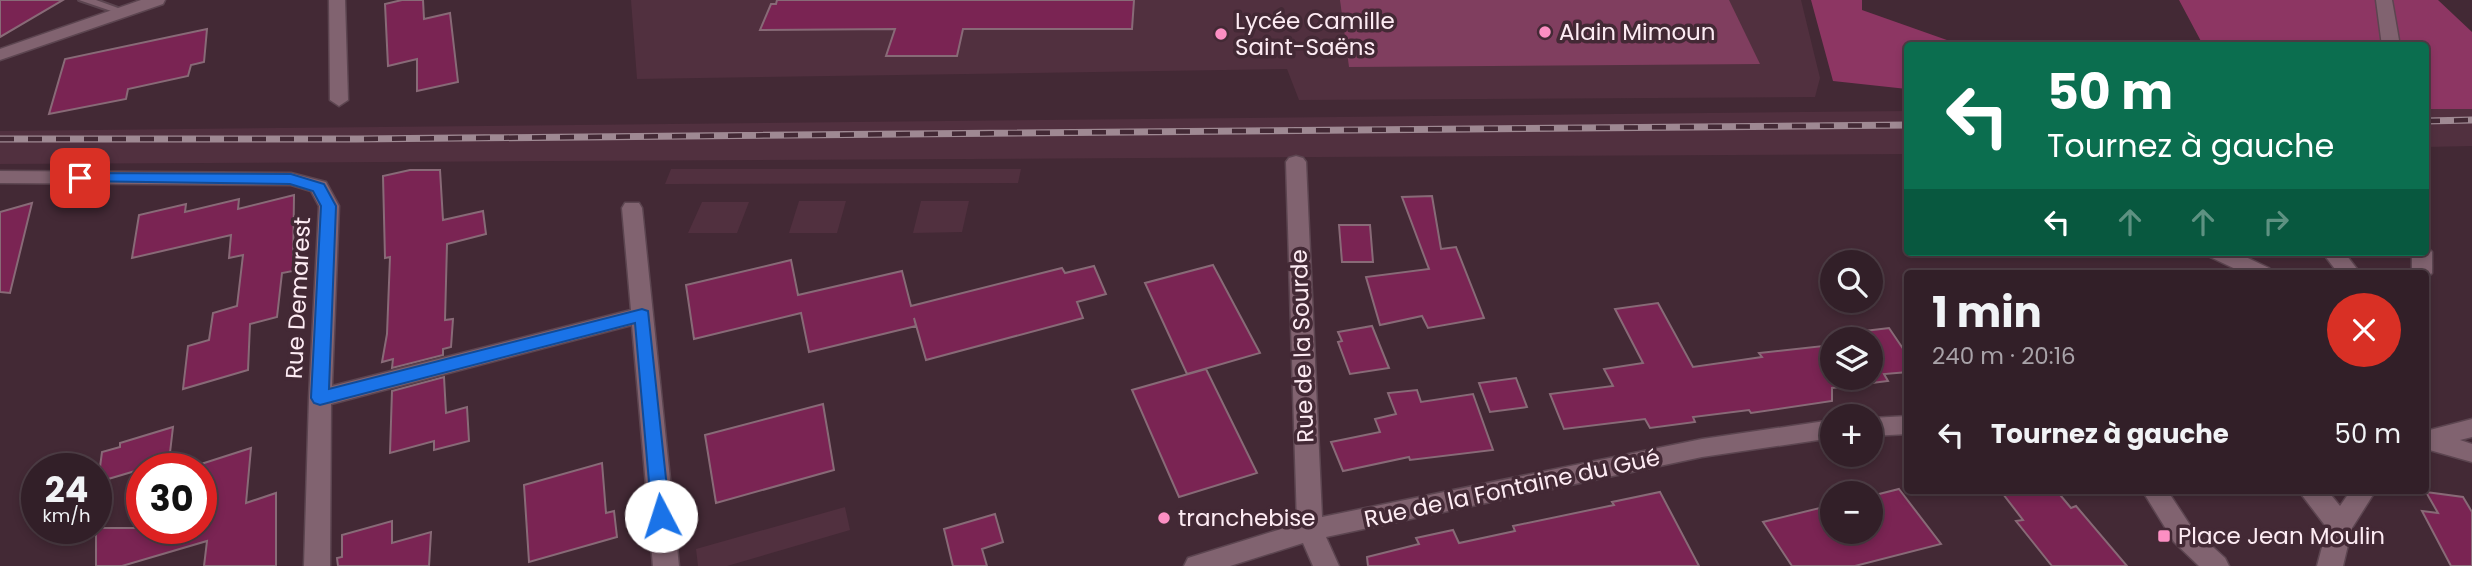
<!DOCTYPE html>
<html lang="fr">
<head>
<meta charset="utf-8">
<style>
	body { margin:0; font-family:Poppins,sans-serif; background:#3a2730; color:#f1f3f6; height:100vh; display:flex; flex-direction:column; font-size:26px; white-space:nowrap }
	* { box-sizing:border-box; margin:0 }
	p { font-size:23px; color:#a8a2a8 }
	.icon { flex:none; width:38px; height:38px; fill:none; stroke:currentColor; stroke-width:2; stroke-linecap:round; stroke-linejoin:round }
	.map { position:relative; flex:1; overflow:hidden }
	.sheet { position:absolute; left:1904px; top:270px; width:525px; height:224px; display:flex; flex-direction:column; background:#321f28; border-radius:7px; box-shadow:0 4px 10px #0003,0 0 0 2px #4d3d45 }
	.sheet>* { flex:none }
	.hud { position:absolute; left:1904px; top:42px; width:525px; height:214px; border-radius:7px; box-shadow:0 4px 10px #0003,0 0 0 2px #4d3d45; background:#0b6e4f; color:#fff; overflow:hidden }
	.controls { position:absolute; left:1820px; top:250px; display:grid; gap:14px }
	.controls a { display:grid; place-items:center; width:63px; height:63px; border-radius:50%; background:#321f28; box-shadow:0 4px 10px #0003,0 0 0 2px #4d3d45; font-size:35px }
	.speed { position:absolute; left:21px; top:453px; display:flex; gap:14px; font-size:35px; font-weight:700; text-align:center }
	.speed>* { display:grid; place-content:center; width:91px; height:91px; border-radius:50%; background:#321f28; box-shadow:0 4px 10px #0003,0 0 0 2px #4d3d45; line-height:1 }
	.speed small { font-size:18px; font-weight:400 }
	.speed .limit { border:10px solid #d22; background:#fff; color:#111 }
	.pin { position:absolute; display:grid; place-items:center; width:60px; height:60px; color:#fff; margin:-30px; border-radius:14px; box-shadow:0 4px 10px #0006 }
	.me { position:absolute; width:77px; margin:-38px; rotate:355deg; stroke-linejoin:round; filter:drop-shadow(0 0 5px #0008) }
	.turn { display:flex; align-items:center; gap:24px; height:147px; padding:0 28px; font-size:32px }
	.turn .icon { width:91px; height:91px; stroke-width:2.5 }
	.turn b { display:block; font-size:49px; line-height:60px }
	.lanes { display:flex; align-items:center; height:66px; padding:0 28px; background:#0003; justify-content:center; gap:35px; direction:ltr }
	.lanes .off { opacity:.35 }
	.round { display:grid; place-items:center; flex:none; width:74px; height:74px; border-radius:37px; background:#3a2730 }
	.head { display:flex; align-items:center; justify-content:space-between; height:119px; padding:0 28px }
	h1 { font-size:42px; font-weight:700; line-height:52px }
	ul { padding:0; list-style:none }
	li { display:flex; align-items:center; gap:21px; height:91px; padding:0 28px }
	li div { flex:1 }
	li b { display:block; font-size:26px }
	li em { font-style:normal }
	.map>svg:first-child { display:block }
</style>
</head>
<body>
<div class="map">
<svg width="2472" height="566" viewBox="0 0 2472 566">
	<rect width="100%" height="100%" fill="#432935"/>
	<path fill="#51303f" d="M631 0H1801L1820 78 1815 97 1299 100 1287 69 637 79Z
		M2472 104V146L2426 147V105Z
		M1908 111 1907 154 0 164V131Z
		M671 169H1021L1018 183 665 184Z
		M799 201H846L837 233H789Z
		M921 201H969L962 232 913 233Z
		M702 202H749L737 233H688Z
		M845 507 850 530 727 566H698L696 549Z"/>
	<path fill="#803e5f" d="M1340 0H1729L1760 64 1349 67Z"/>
	<path fill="#8d3663" d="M1811 0H1862V10L1961 45 1908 46 1907 89 1833 81Z
		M2179 0H2438L2472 32V109H2426V46L2203 45Z"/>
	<path fill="#7a2453" stroke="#886a77" stroke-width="2" d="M0 0H63L0 37Z
		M402 0H423L424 19 450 13 458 82 417 91V59L388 66 385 4Z
		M777 0H1134L1132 29H963L957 56H886L895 29 760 30 771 4H776Z
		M207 29 204 62 191 65 188 76 128 89 126 99 49 114 65 59Z
		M410 170H440L443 220 483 211 486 234 447 244 445 320 453 319 451 347 443 349V355L392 368 393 359 382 362 387 334 390 257 385 258 383 176Z
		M294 195 293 271 282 273 277 317 250 324 248 370 183 389 188 346 209 340 213 313 237 306 243 255 229 258 231 235 132 258 139 215 186 204 185 212 239 199 238 209Z
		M1432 196 1441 249 1456 247 1484 318 1428 328 1422 316 1380 325 1366 277 1429 269 1402 197Z
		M32 203 10 293 0 292V212Z
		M1339 225H1370L1373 262H1342Z
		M791 260 798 295 902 271 911 306 1062 268 1065 273 1094 266 1106 294 1077 302 1083 318 926 360 914 318 916 326 809 352 801 313 694 339 686 285Z
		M1213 265 1260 353 1187 374 1145 283Z
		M1658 303 1693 367 1762 357 1759 353 1832 345V378H1871V340H1865V331L1889 328 1908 356V372L1884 374 1888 381 1832 388V401L1751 413 1749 410 1693 417 1695 422 1650 428 1645 419 1564 429 1550 394 1613 386 1604 369 1643 363 1615 309Z
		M1372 326 1389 368 1350 374 1338 342 1342 341 1338 332Z
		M1206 369 1257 473 1179 497 1132 390Z
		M444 377 446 413 467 407 469 441 434 450V441L390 453 392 391Z
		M1516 378 1527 407 1490 412 1479 383Z
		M1417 390 1421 402 1473 394 1493 450 1410 460 1409 457 1343 471 1331 442 1380 432 1375 419 1396 414 1388 393Z
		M823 404 834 470 716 503 705 435Z
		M173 427 169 461 98 482 102 452 120 447V443Z
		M251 448 246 503 276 493V566H204L207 541 122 566H96V528H201V464Z
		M602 463 606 513 614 511 617 537 529 562 524 485Z
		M1899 489 1941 544 1855 566H1792L1763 522 1832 505V532H1871V496Z
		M2000 490H2056L2071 508 2076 506 2127 566H2052L2016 521 2023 520Z
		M1660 492 1699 566H1368L1367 557 1419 544 1416 538 1453 530 1459 543 1515 531 1513 526 1614 505 1612 502Z
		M2426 492 2463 497 2472 512V566H2451L2422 511 2438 513Z
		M995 514 1003 542 982 549 987 566H953L944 529Z
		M392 521V543L431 532 429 566H338L337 558 342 557V535Z"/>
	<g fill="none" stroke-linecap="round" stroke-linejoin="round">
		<defs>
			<path id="lane" d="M79 0H96L129 12 123 15Z"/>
			<path id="street" d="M141 0H165L163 4 0 60V49Z
				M329 0H345L348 100 339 106 330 100Z
				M2376 0H2392L2400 46H2382Z
				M1296 156 1303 158 1306 162 1322 517 1702 439 1832 420V438L1702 457 1326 537 1339 566H1313L1303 543 1230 566H1184L1188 558 1297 524 1286 162 1289 158Z
				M0 171 291 173 326 182 339 206 332 386 631 310 622 208 625 203H639L642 208 679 566H653L632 325 331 404 330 566H304L309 398 319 206 311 191 291 185 0 183Z
				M2426 246 2432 252V273L2426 279V273H2412V252H2426Z
				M2207 252H2235L2269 268 2272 273H2244L2210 257Z
				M1908 416V434L1871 436V418Z
				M2472 419V437L2460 440 2472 444V462L2426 449V431Z
				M2142 490H2167L2192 528 2225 558 2229 566H2199L2174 542Z
				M2298 490H2327L2340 506 2351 490H2376L2352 528 2343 566H2317L2327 528Z"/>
			<path id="secondary" d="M2322 252H2344L2360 273H2338Z"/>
		</defs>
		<use href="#lane" stroke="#5c4550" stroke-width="4"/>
		<use href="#street" stroke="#5c4550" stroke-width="3"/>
		<use href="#secondary" stroke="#5c4550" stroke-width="3"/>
		<use href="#lane" fill="#816370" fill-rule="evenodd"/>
		<use href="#street" fill="#816370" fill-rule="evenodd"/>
		<use href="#secondary" fill="#816370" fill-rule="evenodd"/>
		<defs>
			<path id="rail" d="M2426 121 2472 120
				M0 139H357L1908 125"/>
		</defs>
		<use href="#rail" stroke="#9f8993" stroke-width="7"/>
		<use href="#rail" stroke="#432935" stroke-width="4.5" stroke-dasharray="14" stroke-linecap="butt"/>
	</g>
	<path fill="#1a73e8" stroke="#114b97" stroke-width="2" d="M80 173 291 174 324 184 336 206 329 389 642 309 648 311 670 516 668 521 661 523 655 521 652 516 635 323 320 405 314 403 311 398 321 206 313 191 290 184 75 181 73 178Z"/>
	<g fill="#fc8fc3" stroke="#432935" stroke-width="2.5">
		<circle cx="1545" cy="32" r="7"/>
		<circle cx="1221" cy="34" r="7"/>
		<circle cx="1164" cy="518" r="7"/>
		<rect x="2157" y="529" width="14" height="14" rx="3.5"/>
	</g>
	<g text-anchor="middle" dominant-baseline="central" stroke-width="7" stroke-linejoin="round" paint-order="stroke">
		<g font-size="23" fill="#fdebf3" stroke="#432935" text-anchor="start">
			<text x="1235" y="21">Lycée Camille<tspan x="1235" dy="26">Saint-Saëns</tspan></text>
			<text x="1559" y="32">Alain Mimoun</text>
			<text x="1178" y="518">tranchebise</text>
			<text x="2178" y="536">Place Jean Moulin</text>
		</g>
		<g font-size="23" fill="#fdebf3" stroke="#432935">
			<text transform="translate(298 298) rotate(-87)">Rue Demarest</text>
			<text transform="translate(1302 346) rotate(-92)">Rue de la Sourde</text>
			<text transform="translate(1512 488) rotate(-12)">Rue de la Fontaine du Gué</text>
		</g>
	</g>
</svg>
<div class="controls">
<a><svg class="icon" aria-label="search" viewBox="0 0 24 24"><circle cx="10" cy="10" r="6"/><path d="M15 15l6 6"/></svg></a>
<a><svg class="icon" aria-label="layers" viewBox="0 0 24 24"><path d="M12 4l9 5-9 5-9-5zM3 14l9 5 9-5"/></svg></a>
<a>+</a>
<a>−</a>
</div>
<div class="speed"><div>24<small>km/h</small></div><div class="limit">30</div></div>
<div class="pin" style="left:80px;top:178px;background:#d93025"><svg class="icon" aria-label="arrive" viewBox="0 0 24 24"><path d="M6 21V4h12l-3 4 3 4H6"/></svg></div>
<svg class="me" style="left:661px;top:516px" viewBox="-20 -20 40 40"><circle r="19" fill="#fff"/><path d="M0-13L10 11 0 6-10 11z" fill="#1a73e8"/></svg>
<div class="hud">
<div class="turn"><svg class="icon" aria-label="left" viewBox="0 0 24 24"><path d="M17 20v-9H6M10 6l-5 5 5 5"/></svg><div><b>50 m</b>Tournez à gauche</div></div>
<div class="lanes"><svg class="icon" aria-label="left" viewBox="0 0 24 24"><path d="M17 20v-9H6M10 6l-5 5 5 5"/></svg><svg class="icon off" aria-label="ahead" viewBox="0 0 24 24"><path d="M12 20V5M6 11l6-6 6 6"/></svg><svg class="icon off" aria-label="ahead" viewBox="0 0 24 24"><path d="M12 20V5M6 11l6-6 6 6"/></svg><svg class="icon off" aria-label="right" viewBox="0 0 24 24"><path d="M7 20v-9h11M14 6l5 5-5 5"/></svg></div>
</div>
<section class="sheet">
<div class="head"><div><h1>1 min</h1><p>240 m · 20:16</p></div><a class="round" style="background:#d93025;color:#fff"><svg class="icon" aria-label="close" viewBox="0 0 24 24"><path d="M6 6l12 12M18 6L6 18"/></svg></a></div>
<ul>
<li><svg class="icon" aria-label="left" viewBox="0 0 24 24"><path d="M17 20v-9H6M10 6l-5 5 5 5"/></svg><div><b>Tournez à gauche</b></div><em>50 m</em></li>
</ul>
</section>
</div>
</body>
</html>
